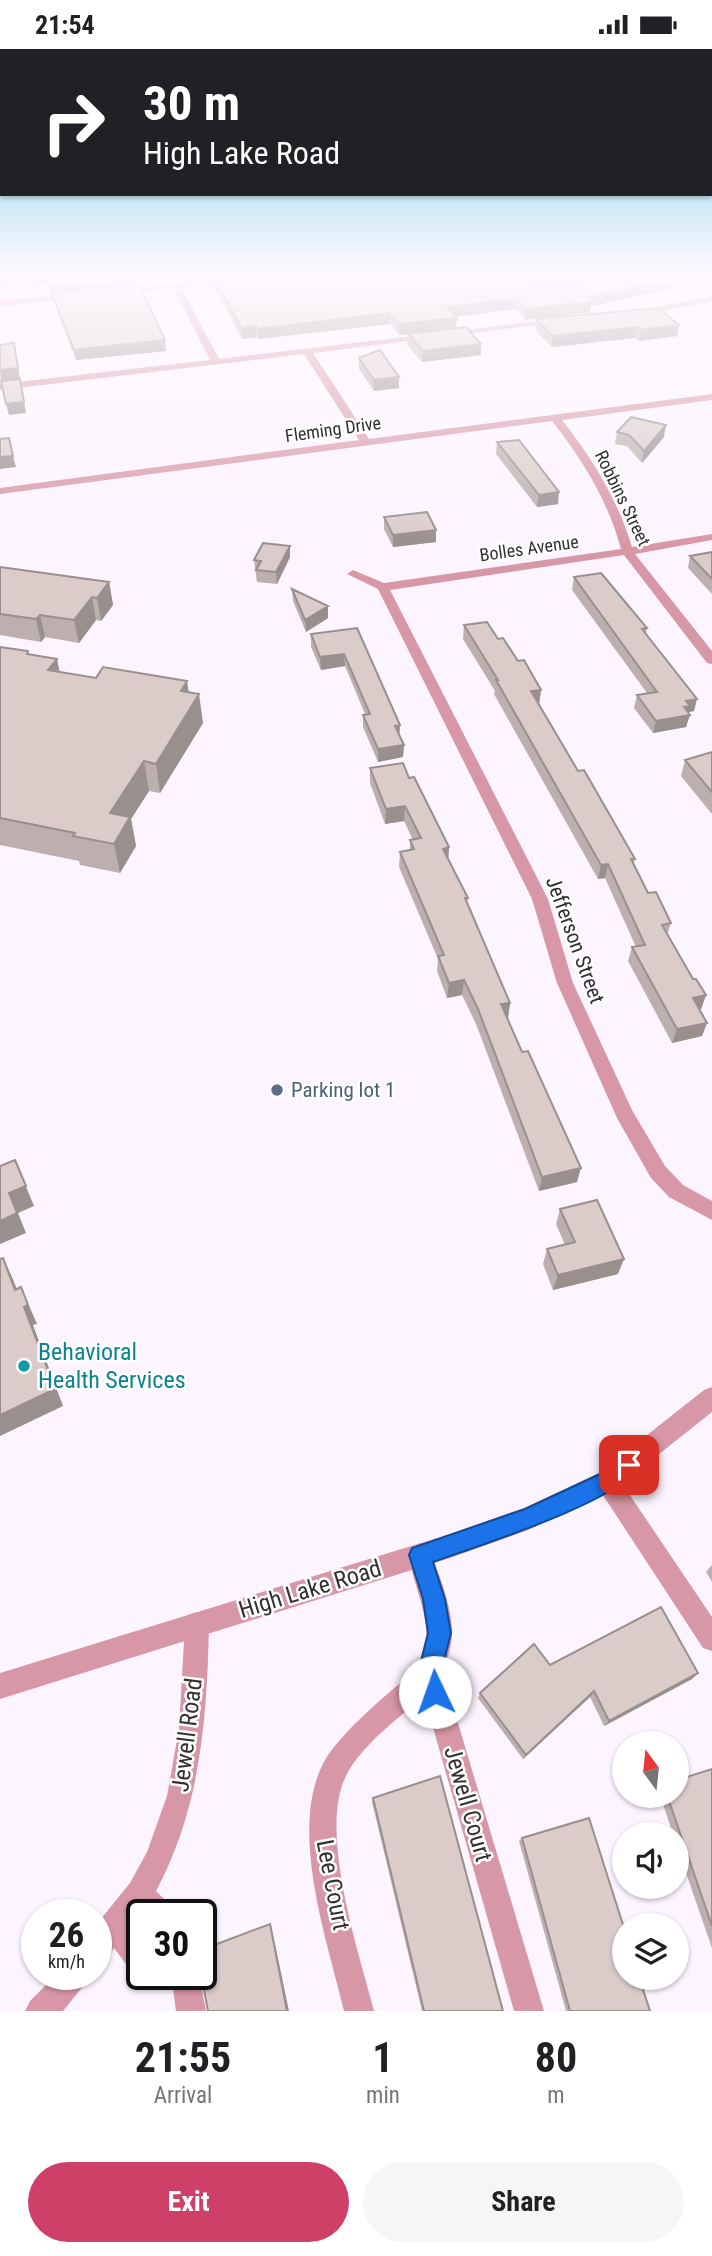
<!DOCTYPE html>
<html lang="en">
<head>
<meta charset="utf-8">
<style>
	body { margin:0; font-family:"Roboto Condensed",sans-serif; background:#f6f6f6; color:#202124; height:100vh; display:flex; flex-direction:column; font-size:26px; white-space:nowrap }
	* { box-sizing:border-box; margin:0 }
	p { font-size:23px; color:#757577 }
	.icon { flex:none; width:38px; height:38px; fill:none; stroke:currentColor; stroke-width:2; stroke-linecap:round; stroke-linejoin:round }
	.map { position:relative; height:1962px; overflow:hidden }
	.side { display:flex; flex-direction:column; background:#fff; flex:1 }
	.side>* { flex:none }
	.top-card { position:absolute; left:0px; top:0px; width:712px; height:147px; box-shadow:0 2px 5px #0004; background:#202124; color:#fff; overflow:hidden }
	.needle { width:46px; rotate:345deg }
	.tools { position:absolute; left:612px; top:1682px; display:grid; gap:14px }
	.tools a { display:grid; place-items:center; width:77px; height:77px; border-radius:50%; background:#fff; box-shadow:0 2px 5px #0004; font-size:35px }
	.speed { position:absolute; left:21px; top:1850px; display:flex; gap:14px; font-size:35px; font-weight:700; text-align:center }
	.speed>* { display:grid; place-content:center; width:91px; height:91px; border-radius:50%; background:#fff; box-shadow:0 2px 5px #0004; line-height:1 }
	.speed small { font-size:18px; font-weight:400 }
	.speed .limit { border:4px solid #111; border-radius:10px; background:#fff; color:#111 }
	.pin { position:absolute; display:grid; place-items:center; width:60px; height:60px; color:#fff; margin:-30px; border-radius:14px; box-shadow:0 4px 10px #0006 }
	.me { position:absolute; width:77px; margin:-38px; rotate:357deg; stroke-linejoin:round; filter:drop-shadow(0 0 5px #0008) }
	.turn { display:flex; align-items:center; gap:24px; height:147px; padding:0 28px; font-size:32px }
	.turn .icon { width:91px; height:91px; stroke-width:2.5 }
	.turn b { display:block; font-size:49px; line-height:60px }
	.eta { display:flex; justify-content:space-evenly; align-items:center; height:119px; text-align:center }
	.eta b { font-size:42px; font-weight:700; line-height:49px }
	.action { display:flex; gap:14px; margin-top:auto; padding:14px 28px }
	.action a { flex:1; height:80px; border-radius:42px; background:#ce4068; color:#fff; font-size:28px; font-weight:700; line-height:80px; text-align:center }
	.action a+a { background:#f6f6f6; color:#202124 }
	.status { display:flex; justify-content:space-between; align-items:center; height:49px; padding:0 35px; background:#fff; direction:ltr }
	.status svg { height:19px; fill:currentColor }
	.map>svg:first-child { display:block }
</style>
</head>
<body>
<div class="status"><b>21:54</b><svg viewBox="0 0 49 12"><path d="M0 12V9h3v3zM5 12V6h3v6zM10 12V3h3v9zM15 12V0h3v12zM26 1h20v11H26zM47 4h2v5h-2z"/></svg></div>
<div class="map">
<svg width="712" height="1962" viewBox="0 0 712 1962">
	<rect width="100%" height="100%" fill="#fcf4fe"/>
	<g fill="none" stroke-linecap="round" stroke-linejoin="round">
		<path fill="#d897a6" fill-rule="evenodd" d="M707 224H712V226H708Z
			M237 228 234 233 181 238 219 310 556 270 560 273 313 304 369 390 712 345V351L562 371C592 409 618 451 632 498L712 485V491L635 505 712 602V615L707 614 624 506 390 541 548 850 573 934 632 1061 665 1117 683 1136 712 1152V1171L669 1148 651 1129 617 1069 557 934 532 850 378 540 347 525 353 521 384 534 621 500C608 452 583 411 552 372L0 445V439L359 391 304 305 0 341V335L210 311 173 239 119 245 115 242Z
			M80 245 77 250 0 257V251Z
			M712 247V253L636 266 632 263Z
			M607 1421 615 1424 712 1568V1602L703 1599 599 1440 596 1432 599 1424Z
			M420 1494 428 1498C438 1521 453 1560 452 1585 452 1598 446 1612 443 1624L544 1962H514L424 1647C398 1670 362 1695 346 1727 318 1782 359 1904 374 1962H344C327 1889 281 1763 334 1698 351 1677 371 1659 392 1641 400 1634 414 1626 419 1616 443 1575 401 1523 412 1498Z
			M197 1563 206 1566 209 1575C207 1669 201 1758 156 1842L170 1856 174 1866H142L133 1877 142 1889V1921L126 1915 114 1899 106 1909 96 1913V1876L130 1834 147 1803 167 1747 179 1680 185 1575 188 1566Z
			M57 1925H89L85 1935 63 1962H25L30 1952Z
			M171 1925H199L206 1962H176Z"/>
		<path fill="#d897a6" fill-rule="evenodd" d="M712 1338V1363L615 1440 528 1481 447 1510 0 1650V1624L447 1486 524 1459 599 1424 704 1341Z"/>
	</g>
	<path fill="#bcafae" d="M0 224H13L5 240H0Z
		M27 224H146V226L135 227 136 235 166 302 76 311 54 254 52 244 134 235 50 243 47 235 31 237Z
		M206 224H528L539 235 583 230 574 224H676L671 240 591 257 590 263 525 271 515 260 456 268V279L399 286 390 275 258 290 257 288 242 290 213 237V228H208Z
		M536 270 679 276 677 287 639 292 635 289 552 298 535 281Z
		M408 285 481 306 422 313 407 296Z
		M359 309 399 339 374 342 359 320Z
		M617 383 664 388 642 414 627 397 615 395Z
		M497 393 558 455 537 458 496 405Z
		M384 468 436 493 393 498 384 480Z
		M290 497V508L277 535 257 533 254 511Z
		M712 503V545L688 519 690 507Z
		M0 518 109 533 113 556 101 572 96 571 79 594 45 588 41 593 0 586Z
		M574 528 647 579 646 584 694 662 689 663 686 678 653 684 634 659 637 646 647 644 572 541Z
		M292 540 328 569 306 583 293 552Z
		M464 576 498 590 541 641 539 655H538L578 722 635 810 634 815 648 844 671 874 667 886 693 930 706 946 701 960H700L707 974 702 987 672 994 628 912 632 898H636L605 829 598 830 494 645 495 642 463 590Z
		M357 579 400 676 399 686 404 696 403 708 378 713 363 678V666L365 665 345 617 321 621 311 598V585Z
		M0 598 28 602 29 605 60 623 189 643 203 674 160 744 149 742 131 770 136 797 120 824 80 816 79 812 0 796Z
		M712 703V764H711L681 727 685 711Z
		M370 719 409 729 449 798 448 810 468 849 467 855 510 954 508 969H507L577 1133 539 1142 476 975 462 946 447 949 437 922 438 910 399 818 400 803 410 801V791H413L404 772 385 775 370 734Z
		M560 1160 618 1225 553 1241 543 1215 547 1200 565 1196 556 1175Z
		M712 1516V1533L706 1523Z
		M550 1616 692 1630 604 1677 590 1648 523 1710 478 1649 480 1644Z
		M712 1720V1899L677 1798V1785H673L660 1746H677Z
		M373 1749 503 1962H422L372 1753Z
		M522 1789 650 1962H566L519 1792Z"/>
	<path fill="#998f8d" d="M6 224H13L5 240 3 230Z
		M132 224H146V226L135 227 136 235 50 243 48 233Z
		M208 224H253L208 228Z
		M676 224 671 240 591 257 590 263 525 271 526 260 591 247Z
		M45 225 47 235 31 237 29 227Z
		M516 250 515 260 447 269V258Z
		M390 264V275L258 290V280Z
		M457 269 456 279 399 286V275Z
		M679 276 677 287 639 292 640 281Z
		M256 277 257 288 242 290V279Z
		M637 278 635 289 552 298 553 287Z
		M165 291 166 302 76 311 74 301Z
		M14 294 20 330 1 332 0 321Z
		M481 295V306L422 313 423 302Z
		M399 328V339L374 342V331Z
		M20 330 26 364 9 366 6 355Z
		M666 376 664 388 642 414 644 402Z
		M13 407 16 418 0 420V408Z
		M559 443 558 455 537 458 539 446Z
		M436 481V493L393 498V486Z
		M290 497V508L277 535 276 523Z
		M109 533 113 556 101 572 97 549Z
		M92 548 96 571 79 594 74 571Z
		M328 557V569L306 583 305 571Z
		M40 566 45 588 41 593 36 570Z
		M344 605 345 617 321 621 320 608Z
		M57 610 63 639 48 621Z
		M187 632 191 658 199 645 203 674 160 744 156 715 181 642Z
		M541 641 539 655 529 656 531 642Z
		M697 650 694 662 689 663 688 666H690L686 678 653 684 656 672 686 652Z
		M400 676 399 688 395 677Z
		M404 696 403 708 378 713V700Z
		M144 712 149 742 131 770 136 797 120 824 114 795 110 764Z
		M405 757 404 772 385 775 386 760Z
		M449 798 448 814 443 800Z
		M608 815 605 829 598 830 601 816Z
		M464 931 462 946 447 949 449 934Z
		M706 946 701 960 688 962 693 949Z
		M510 954 508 969 499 970 501 955Z
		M707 974 702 987 672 994 677 980Z
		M15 1111 34 1157 18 1164 26 1184 0 1195V1172L9 1144Z
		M581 1119 577 1133 539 1142 542 1128Z
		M3 1209 12 1228 24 1258 21 1238 37 1275 33 1276 63 1357 0 1387V1366L15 1241Z
		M624 1210 618 1225 553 1241 558 1226Z
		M698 1624 692 1630 604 1677 609 1672Z
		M594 1642 590 1648 523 1710 526 1706Z
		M270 1875 271 1876 289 1962H287Z"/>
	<path fill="#dbccca" stroke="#998f8d" stroke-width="2" d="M0 224H6L3 230H0Z
		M28 224H134V225L48 233 45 225 29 227Z
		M238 224H528L539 235 597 229 590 224H675L673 230 591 247 592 253 526 260 516 250 447 258 457 269 399 275 390 264 258 280 256 277 242 279 213 227Z
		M139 235 165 291 74 301 52 244Z
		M658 259 679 276 640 281 637 278 553 287 536 270Z
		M466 278 481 295 423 302 408 285Z
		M14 294 18 319 0 321V296Z
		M380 301 399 328 374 331 359 309Z
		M20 330 24 353 6 355 1 332Z
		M631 368 666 376 644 402 629 386 617 383Z
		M9 389 13 407 0 408V390Z
		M519 391 559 443 539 446 497 393Z
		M427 463 436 481 393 486 384 468Z
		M263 494 290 497 276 523 256 521 261 512 254 511Z
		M712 503V530L690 507Z
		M0 518 109 533 97 549 92 548 74 571 40 566 36 570 0 565Z
		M601 524 647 579 642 580 697 650 686 652 690 657 684 658 690 666 656 672 637 646 657 643 574 528Z
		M292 540 328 557 305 571Z
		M487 573 498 590 503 589 518 612 524 611 541 641 531 642 578 722 584 721 635 810H631L648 844 656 843 671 874 662 876 693 930H696L706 946 693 949 707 974 677 980 632 898 645 896 608 815 601 816 496 631H498L464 576Z
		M357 579 400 676 395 677 404 696 378 700 363 666 370 665 344 605 320 608 311 585Z
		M0 598 28 602 27 605 57 610 48 621 96 629 103 618 187 632 181 642 199 645 156 715 144 712 110 764 130 768 114 795 73 787 75 784 0 769Z
		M712 703V743L685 711Z
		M403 714 409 729 414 728 449 798 443 800 468 849H465L510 954 501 955 522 1003 528 1002 581 1119 542 1128 478 960 464 931 449 934 438 907 444 906 400 803 414 800 410 791 421 789 405 757 386 760 370 719Z
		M15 1111 26 1137 9 1144 17 1164 0 1172V1117Z
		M597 1151 624 1210 558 1226 547 1200 575 1193 560 1160Z
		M3 1209 15 1241 21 1238 28 1256 24 1258 55 1340 0 1366V1210Z
		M661 1558 698 1624 609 1672 594 1642 526 1706 480 1644 534 1595 550 1616Z
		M712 1720V1877L667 1746H677V1731Z
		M440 1727 503 1962H424L373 1749Z
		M589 1769 625 1882V1928H639L650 1962H570L522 1789Z
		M270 1875 287 1962H208L201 1925V1901Z"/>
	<linearGradient id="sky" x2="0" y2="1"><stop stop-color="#6cc4e4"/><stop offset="0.45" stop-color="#fefaff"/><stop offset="1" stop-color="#fefaff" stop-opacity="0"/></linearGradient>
	<rect width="712" height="498" fill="url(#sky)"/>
	<path fill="#1a73e8" stroke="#114b97" stroke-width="2" d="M629 1406 636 1409 639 1416C625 1451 472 1499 433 1513L445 1550 451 1584 441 1624 447 1643 444 1651 435 1655 427 1651 418 1624 428 1584 423 1550 409 1506 412 1499 525 1460 600 1425Z"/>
	<circle fill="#5c6f8a" stroke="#fff" stroke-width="2.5" cx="277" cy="1041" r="7"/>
	<circle fill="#0f9aa8" stroke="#fff" stroke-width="2.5" cx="24" cy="1317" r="7"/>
	<g text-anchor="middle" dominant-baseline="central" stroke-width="5" stroke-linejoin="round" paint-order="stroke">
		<g font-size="18" fill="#333034" stroke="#fff">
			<text transform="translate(333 380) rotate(-8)">Fleming Drive</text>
			<text transform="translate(623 449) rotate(64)">Robbins Street</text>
			<text transform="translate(529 499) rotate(-8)">Bolles Avenue</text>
		</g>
		<g font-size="21" fill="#333034" stroke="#fff">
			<text transform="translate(575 891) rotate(70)">Jefferson Street</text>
		</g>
		<g font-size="21" fill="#4e5e75" stroke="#fff" text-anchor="start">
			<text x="291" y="1041">Parking lot 1</text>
		</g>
		<g font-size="24" fill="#0d838f" stroke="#fff" text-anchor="start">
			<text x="38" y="1303">Behavioral<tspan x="38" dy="28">Health Services</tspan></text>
		</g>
		<g font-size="24" fill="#333034" stroke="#fff">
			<text transform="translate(310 1540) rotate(-17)">High Lake Road</text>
			<text transform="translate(187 1686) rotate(-83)">Jewell Road</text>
			<text transform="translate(468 1755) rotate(74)">Jewell Court</text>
			<text transform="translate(333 1836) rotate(79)">Lee Court</text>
		</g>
	</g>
</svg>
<div class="tools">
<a><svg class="needle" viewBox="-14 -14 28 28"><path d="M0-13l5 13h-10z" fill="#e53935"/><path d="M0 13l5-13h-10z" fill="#757577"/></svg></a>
<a><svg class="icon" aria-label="sound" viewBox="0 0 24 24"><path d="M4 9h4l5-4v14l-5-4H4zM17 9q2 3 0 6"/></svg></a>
<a><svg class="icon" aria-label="layers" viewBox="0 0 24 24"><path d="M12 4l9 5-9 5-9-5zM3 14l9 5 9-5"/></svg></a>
</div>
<div class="speed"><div>26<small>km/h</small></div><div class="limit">30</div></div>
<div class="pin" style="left:629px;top:1416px;background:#d93025"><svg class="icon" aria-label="arrive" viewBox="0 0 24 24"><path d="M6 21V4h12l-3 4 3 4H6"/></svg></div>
<svg class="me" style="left:435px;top:1643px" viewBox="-20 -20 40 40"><circle r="19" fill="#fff"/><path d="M0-13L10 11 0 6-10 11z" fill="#1a73e8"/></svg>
<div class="top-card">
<div class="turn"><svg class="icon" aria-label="right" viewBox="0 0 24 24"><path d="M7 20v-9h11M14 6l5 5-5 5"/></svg><div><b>30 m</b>High Lake Road</div></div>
</div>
</div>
<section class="side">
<div class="eta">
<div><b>21:55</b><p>Arrival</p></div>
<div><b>1</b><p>min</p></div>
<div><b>80</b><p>m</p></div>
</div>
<div class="action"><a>Exit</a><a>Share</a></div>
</section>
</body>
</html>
